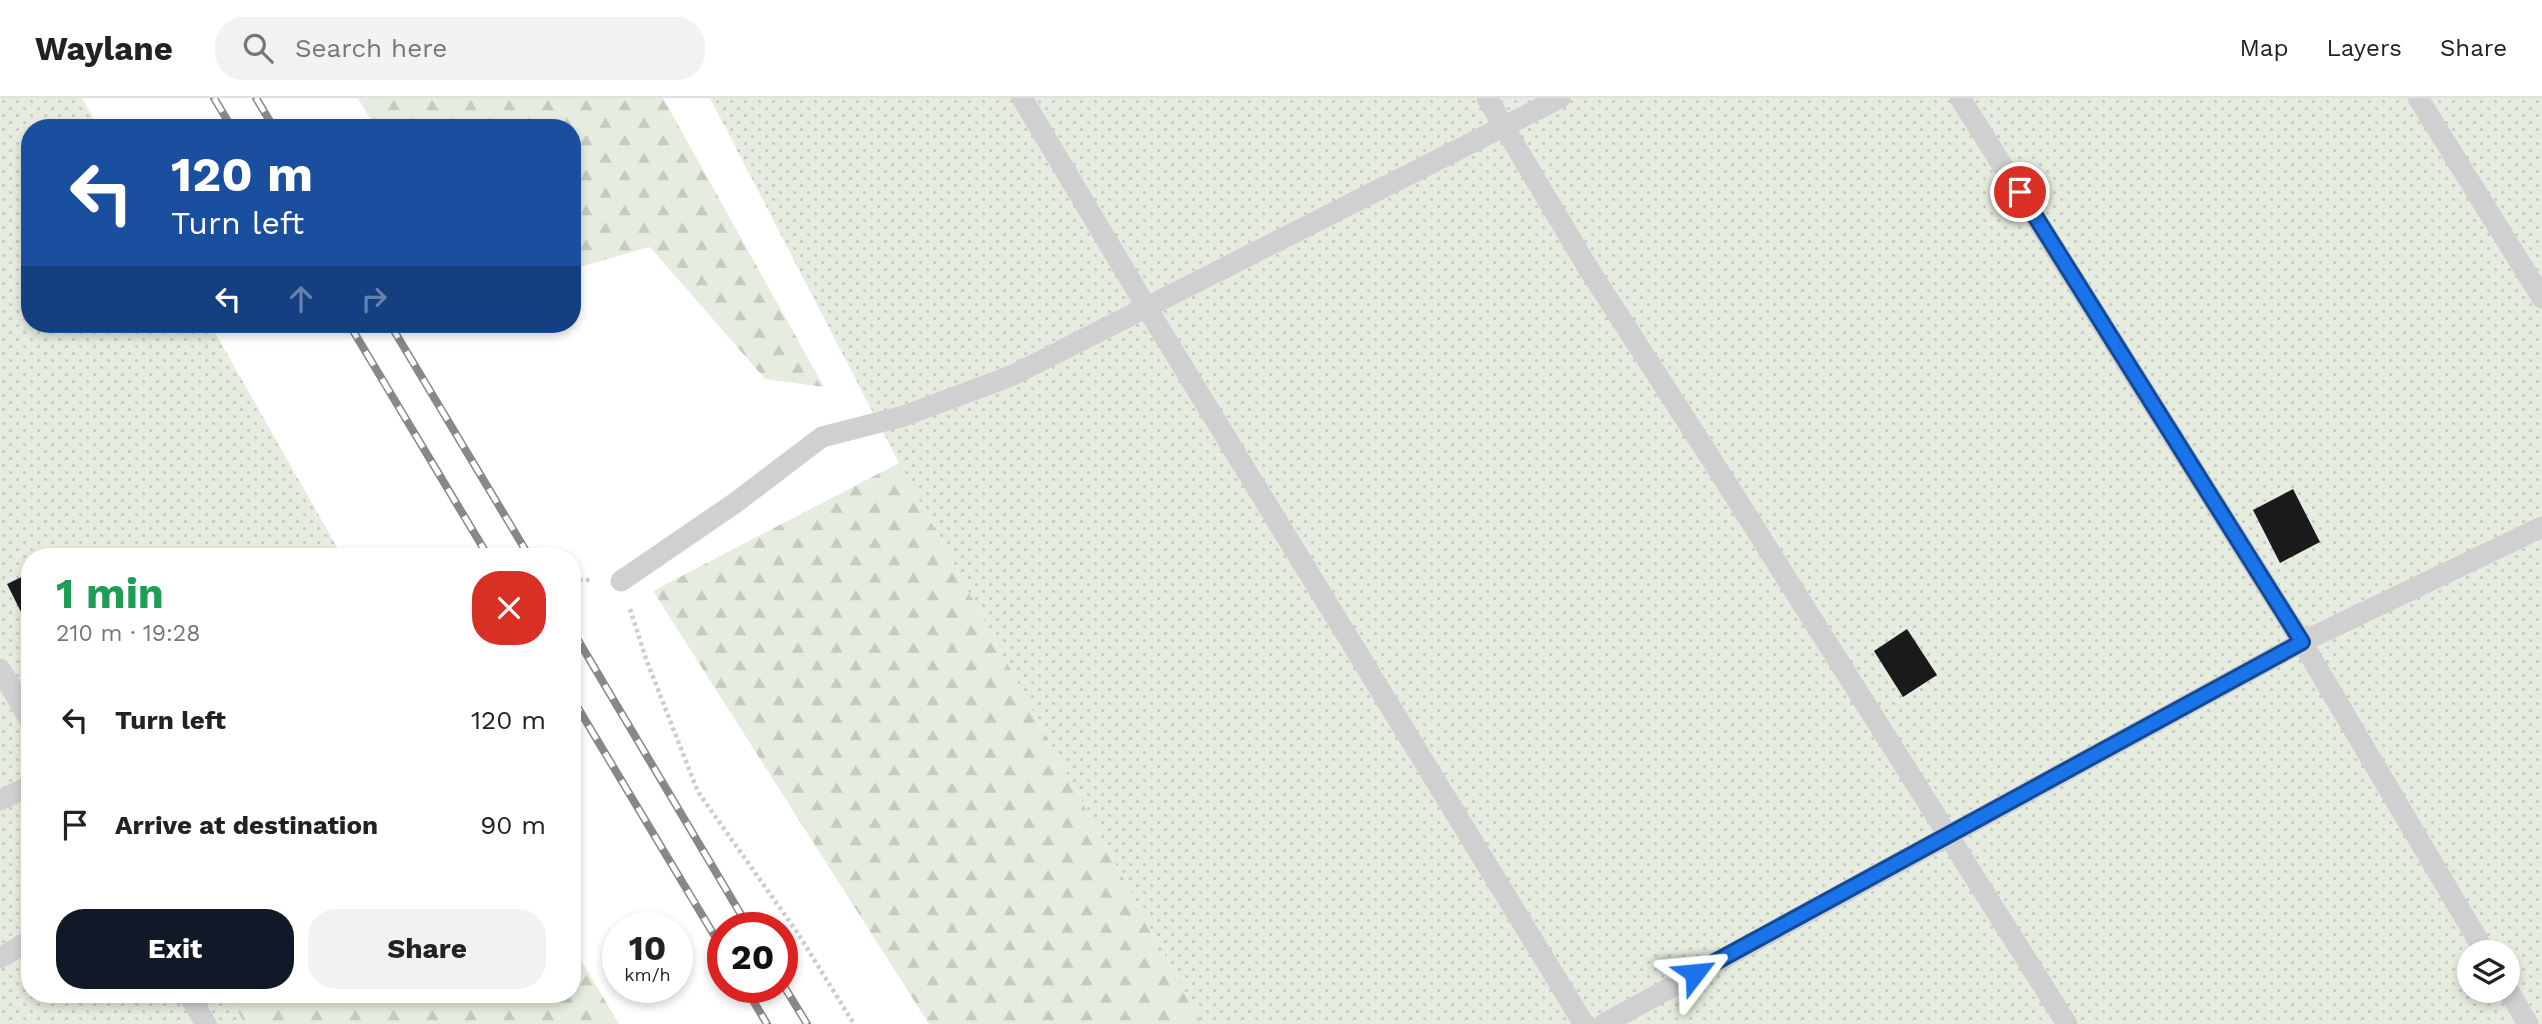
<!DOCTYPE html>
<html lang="en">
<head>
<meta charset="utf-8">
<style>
	body { margin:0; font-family:"Work Sans",sans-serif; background:#f2f2f2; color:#222; height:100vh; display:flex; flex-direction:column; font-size:26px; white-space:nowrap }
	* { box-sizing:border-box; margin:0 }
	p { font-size:23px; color:#767676 }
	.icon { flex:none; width:38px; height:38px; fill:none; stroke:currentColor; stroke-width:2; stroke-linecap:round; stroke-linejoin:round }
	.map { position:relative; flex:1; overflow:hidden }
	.drawer { position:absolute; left:21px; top:450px; width:560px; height:455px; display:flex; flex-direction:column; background:#fff; border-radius:28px; box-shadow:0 4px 10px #0003 }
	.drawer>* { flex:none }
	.guide { position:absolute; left:21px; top:21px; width:560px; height:214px; border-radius:28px; box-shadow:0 4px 10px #0003; background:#1a4fa0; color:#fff; overflow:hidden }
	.tools { position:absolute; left:2457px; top:842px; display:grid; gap:14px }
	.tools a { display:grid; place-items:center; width:63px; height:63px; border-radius:50%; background:#fff; box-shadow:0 4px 10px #0003; font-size:35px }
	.speed { position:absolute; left:602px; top:814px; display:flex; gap:14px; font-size:35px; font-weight:700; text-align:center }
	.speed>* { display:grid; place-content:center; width:91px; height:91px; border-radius:50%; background:#fff; box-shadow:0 4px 10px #0003; line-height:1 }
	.speed small { font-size:18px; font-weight:400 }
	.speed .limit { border:10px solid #d22; background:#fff; color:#111 }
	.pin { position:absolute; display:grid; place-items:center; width:60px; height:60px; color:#fff; margin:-30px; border:4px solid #fff; border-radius:50%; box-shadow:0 2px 7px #0007 }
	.me { position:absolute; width:77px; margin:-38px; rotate:61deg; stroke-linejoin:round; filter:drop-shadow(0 0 5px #0008) }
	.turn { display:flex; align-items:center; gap:24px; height:147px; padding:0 35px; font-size:32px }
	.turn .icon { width:91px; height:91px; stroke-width:2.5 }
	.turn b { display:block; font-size:49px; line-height:60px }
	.lanes { display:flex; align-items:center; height:66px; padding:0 35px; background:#0003; justify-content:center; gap:35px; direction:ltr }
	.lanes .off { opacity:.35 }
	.round { display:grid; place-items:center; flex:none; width:74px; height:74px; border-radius:28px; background:#f2f2f2 }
	.headline { display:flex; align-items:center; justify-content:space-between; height:119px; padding:0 35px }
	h1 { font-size:42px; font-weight:700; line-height:52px; color:#1e9e55 }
	.action { display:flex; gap:14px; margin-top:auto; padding:14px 35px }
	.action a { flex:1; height:80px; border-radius:28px; background:#111827; color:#fff; font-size:28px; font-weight:700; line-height:80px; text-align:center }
	.action a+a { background:#f2f2f2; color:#222 }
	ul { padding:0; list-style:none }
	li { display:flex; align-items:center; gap:21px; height:105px; padding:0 35px }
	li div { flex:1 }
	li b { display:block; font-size:26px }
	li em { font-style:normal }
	header { display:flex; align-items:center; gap:42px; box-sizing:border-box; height:98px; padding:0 35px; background:#fff; border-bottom:2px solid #e0e0e0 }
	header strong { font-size:33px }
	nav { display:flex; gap:38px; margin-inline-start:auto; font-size:24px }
	.search { width:490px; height:63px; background:#f2f2f2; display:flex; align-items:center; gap:18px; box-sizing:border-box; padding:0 24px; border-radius:28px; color:#767676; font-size:26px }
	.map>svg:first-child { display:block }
</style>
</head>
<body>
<header>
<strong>Waylane</strong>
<div class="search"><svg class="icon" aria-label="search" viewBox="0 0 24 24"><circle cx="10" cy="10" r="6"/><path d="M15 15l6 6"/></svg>Search here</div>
<nav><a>Map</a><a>Layers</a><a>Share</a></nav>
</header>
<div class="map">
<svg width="2542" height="926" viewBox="0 0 2542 926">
	<defs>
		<pattern id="grass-dots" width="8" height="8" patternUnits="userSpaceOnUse" patternTransform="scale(1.75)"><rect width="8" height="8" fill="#e6ecdf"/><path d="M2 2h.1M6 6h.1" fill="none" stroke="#c6cbc0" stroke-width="1.8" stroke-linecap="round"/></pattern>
		<pattern id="forest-firs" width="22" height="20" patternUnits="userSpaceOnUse" patternTransform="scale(1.75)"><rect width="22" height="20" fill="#e6ecdf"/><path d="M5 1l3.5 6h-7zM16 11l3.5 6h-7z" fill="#c6cbc0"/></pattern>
	</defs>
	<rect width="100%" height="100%" fill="#fff"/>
	<path fill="url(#grass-dots)" fill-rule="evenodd" d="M0 0H82L99 30H30V226H210L342 458H30V896H227L245 926H0Z
		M710 0H2542V926H1202L899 365ZM2469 854H2508V892H2469Z"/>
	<path fill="url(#forest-firs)" d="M358 0H663L824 289 765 281 650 149 572 171V30H375Z
		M899 365 1202 926H929L653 493Z
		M572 847 619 926H245L227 896H572Z"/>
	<path fill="#1a1a1a" d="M2293 391 2320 444 2280 465 2253 412Z
		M30 475V532L7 486Z
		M1907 531 1937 577 1903 599 1874 553Z"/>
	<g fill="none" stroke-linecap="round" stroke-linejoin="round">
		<path stroke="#cdcdcd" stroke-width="4.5" stroke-dasharray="3.5 3.5" stroke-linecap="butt" d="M572 482H593
			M630 511 646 561 698 694 797 834 854 926"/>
		<path stroke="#d0d0d0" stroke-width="21" d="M1022 0 1147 210 1584 926
			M1487 0 1588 170 1710 359 2067 926
			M1960 0 2302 544 2485 854
			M2418 0 2542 200
			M621 483 735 405 822 339 904 318 1011 278 1560 0
			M0 571 30 622
			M0 702 30 688
			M0 860 30 842
			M2508 892 2528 926
			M188 896 206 926
			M1604 926 2302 544 2542 429"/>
		<defs>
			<path id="rail" d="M214 0 232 30
				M256 0 274 30
				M349 226 488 458
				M390 226 529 458
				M572 532 749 830
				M572 600 723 852
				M782 885 807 926
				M745 889 767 926"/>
		</defs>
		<use href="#rail" stroke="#888" stroke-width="8"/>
		<use href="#rail" stroke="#fff" stroke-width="5" stroke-dasharray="16" stroke-linecap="butt"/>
	</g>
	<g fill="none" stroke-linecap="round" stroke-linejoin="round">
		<defs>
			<path id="route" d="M1695 875 2302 544 2020 94"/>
		</defs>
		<use href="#route" stroke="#114b97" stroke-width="18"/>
		<use href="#route" stroke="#1a73e8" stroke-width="12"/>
	</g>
</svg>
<div class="tools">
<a><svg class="icon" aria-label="layers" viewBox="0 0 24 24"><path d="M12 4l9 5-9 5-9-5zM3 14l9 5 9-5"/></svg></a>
</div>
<div class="speed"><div>10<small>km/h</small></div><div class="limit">20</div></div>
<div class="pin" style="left:2020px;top:94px;background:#d93025"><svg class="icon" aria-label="arrive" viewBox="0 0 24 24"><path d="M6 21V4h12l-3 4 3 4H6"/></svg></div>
<svg class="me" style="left:1695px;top:875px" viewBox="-20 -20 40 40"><path d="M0-17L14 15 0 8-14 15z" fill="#1a73e8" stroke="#fff" stroke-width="4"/></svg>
<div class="guide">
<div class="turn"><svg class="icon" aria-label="left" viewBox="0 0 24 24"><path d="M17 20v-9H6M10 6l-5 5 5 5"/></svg><div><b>120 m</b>Turn left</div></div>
<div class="lanes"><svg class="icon" aria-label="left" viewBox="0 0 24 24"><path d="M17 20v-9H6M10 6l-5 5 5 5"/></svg><svg class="icon off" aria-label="ahead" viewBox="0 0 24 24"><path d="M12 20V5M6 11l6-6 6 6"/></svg><svg class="icon off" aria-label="right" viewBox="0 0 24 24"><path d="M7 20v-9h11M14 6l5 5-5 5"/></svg></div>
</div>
<section class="drawer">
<div class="headline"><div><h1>1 min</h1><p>210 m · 19:28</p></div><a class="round" style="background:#d93025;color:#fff"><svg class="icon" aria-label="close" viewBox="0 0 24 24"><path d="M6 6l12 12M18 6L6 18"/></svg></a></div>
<ul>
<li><svg class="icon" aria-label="left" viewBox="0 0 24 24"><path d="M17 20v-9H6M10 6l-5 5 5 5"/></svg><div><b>Turn left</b></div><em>120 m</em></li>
<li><svg class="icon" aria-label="arrive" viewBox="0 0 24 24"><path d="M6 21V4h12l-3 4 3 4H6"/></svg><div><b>Arrive at destination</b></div><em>90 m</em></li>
</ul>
<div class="action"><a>Exit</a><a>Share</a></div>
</section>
</div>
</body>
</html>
